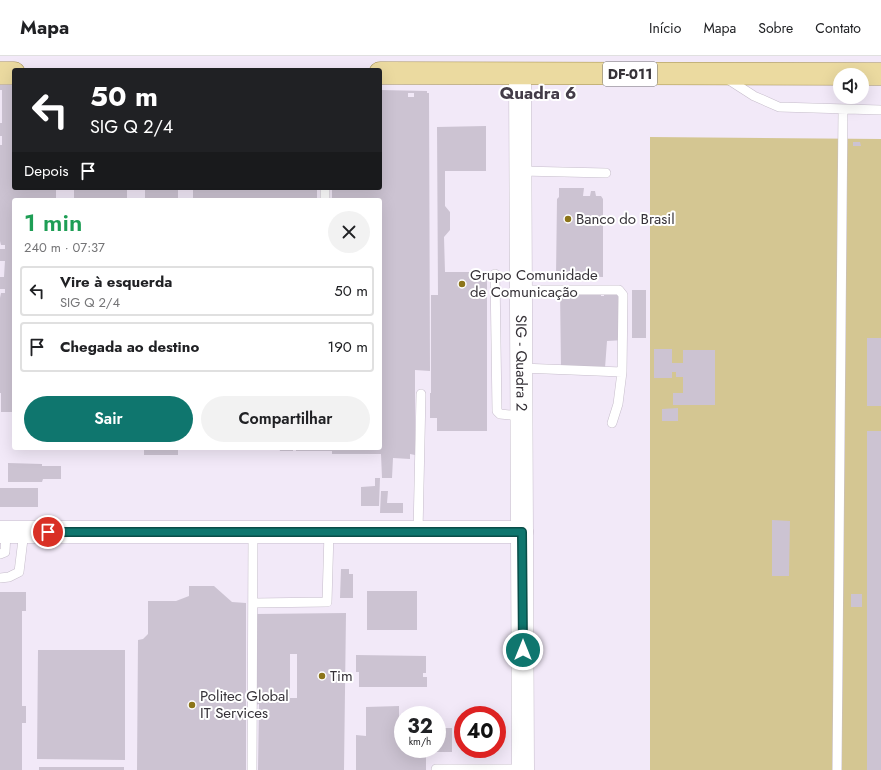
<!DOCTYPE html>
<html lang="pt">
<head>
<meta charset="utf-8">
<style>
	body { margin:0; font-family:Jost,sans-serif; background:#f2f2f2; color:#202124; height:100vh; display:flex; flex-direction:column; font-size:15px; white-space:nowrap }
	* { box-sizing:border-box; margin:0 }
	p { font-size:13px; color:#757577 }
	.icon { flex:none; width:22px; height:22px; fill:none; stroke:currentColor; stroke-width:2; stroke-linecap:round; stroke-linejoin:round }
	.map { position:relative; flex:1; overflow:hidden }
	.side { position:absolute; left:12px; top:142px; width:370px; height:252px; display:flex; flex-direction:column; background:#fff; border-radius:4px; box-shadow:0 4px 16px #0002 }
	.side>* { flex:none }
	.top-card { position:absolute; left:12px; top:12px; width:370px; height:122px; border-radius:4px; box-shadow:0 4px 16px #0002; background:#202124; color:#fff; overflow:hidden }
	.fabs { position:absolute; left:833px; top:12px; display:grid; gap:8px }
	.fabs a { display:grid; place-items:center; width:36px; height:36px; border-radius:50%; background:#fff; box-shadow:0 4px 16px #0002; font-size:20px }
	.speed { position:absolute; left:394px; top:650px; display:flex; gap:8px; font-size:20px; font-weight:700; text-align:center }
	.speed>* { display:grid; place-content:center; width:52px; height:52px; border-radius:50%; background:#fff; box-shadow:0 4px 16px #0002; line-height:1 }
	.speed small { font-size:10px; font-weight:400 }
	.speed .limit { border:6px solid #d22; background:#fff; color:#111 }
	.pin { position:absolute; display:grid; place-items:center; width:34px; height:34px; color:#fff; margin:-17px; border:2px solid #fff; border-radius:50%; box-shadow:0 1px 4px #0007 }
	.me { position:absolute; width:44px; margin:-22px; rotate:0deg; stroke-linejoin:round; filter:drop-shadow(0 0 3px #0008) }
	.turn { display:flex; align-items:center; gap:14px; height:84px; padding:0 12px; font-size:18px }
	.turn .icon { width:52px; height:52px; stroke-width:2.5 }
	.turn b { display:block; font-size:28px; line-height:34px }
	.then { display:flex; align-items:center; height:38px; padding:0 12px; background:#0003; gap:8px; font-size:15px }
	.round { display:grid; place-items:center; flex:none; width:42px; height:42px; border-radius:21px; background:#f2f2f2 }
	.overview { display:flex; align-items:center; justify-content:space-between; height:68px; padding:0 12px }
	h1 { font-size:24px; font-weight:600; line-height:30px; color:#1e9e55 }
	.primary-button { display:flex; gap:8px; margin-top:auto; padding:8px 12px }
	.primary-button a { flex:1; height:46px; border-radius:24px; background:#0f766e; color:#fff; font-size:16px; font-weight:600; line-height:46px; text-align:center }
	.primary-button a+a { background:#f2f2f2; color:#202124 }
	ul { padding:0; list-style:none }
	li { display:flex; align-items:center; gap:12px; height:50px; margin:0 8px 6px; padding:0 4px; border:2px solid #e0e0e0; border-radius:4px }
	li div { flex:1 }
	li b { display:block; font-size:15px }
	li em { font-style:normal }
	header { display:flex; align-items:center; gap:24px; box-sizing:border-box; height:56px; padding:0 20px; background:#fff; border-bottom:1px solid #e0e0e0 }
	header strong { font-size:19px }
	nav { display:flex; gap:22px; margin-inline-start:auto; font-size:14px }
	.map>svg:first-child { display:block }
</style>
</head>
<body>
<header>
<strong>Mapa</strong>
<nav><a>Início</a><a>Mapa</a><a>Sobre</a><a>Contato</a></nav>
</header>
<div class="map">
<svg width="881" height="714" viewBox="0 0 881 714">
	<rect width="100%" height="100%" fill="#f2e9f8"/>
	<path fill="#d4c692" d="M650 81 881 83V714H650Z"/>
	<path fill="#ccc3d2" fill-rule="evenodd" d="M0 29H14V132H56V144H14V356H1V337H0V242L1 237H5V233H0V221H4L5 205H0V193H5V189H1L0 185V89H2V80H0V67H2V34H0Z
		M380 34 427 35V37H429L430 315 415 314V399L410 398V403L393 402 392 422H382L381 398H332V395H296V392H380V144H332V132H380ZM408 37H414V41H408Z
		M486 70V115H445V150L450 156V174L444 181 445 216H487V375H437V362H430V337H431V239H438L437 71Z
		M853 86H860L861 90H853Z
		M74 132H127V144H74Z
		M145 132H178V144H145Z
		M193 132H317V144H193Z
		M559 132H584L583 140H590L591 135H595L596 140H601L603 143V221L556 220 557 143 559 141Z
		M560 234H601V240H604V234H625V284L607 285 605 312 561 313Z
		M632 234H646V282H632Z
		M867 282H881V350H867Z
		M654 293H672V307H683V294H715V349H673V337H683V321H676V316H672V322H654Z
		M678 352V365H662V353Z
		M867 375H881V714H867Z
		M144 392H178V399H144Z
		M279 392H293V395H280Z
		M8 407 42 408V410H61V423H43L42 426H8Z
		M375 422H380L379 450H361V431L375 430Z
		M0 432H38V451H0Z
		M381 435H388L387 447H403V457H380Z
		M772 464 790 465 789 520H772Z
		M341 513H349V518H353V542H340Z
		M189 530H214L232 546 246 547V714H137L138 584 143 583 148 578V545H176L189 540Z
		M367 535H417V574H367Z
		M0 536H26V555H22V650H26V667H22V714H0Z
		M851 538H862V551H851Z
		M346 557 344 714H258L259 648 255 649V558ZM290 598H297V642H290Z
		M38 594H125V704L37 703Z
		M356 599 426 600V617H423V621H427V631H359V616H356Z
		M399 650V691H403V693H437V672H452V696H426V714H356V679L366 680V651Z
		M39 711H124V714H39Z"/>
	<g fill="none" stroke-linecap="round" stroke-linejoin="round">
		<defs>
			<path id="service" d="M726 22 754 40 779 51 881 54
				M521 115 606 117
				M325 144V132
				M495 218 497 355 500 358 521 360
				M521 312 622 316 623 239 619 234H521
				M612 367 618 348 622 316
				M418 476 421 338
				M0 498 5 496 6 476
				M0 522 9 521 19 516 24 475
				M253 547 327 546 329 476
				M436 713H523
				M252 714 253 476
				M837 714 843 54"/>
			<g id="tertiary">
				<path id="s1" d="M520 18 523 714"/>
				<path d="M0 476H522"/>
			</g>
			<path id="primary" d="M0 17H14
				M380 17 881 18"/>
		</defs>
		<use href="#service" stroke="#c6bdcb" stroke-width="10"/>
		<use href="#tertiary" stroke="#c6bdcb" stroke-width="23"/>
		<use href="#primary" stroke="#a39052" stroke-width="23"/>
		<use href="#service" stroke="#fff" stroke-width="9"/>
		<use href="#tertiary" stroke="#fff" stroke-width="22"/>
		<use href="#primary" stroke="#ebdaa0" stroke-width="22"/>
	</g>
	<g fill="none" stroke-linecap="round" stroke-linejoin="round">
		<defs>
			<path id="route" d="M48 476H522L523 594"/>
		</defs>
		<use href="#route" stroke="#0a4d48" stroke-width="10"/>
		<use href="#route" stroke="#0f766e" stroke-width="7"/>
	</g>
	<g fill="#8c7519" stroke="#fff" stroke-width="1.5">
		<circle cx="568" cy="163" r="4"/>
		<circle cx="462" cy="228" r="4"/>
		<circle cx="322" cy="620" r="4"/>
		<circle cx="192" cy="649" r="4"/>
	</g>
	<g text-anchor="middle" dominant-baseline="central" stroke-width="4" stroke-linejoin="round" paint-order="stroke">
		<rect fill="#fff" stroke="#727074" stroke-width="1" x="603" y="6" width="54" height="24" rx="3"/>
		<g font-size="14" font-weight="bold" fill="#363238">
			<text x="630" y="18">DF-011</text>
		</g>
		<g font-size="15" fill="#363238" stroke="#fff" text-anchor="start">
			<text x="576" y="163">Banco do Brasil</text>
			<text x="470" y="219">Grupo Comunidade<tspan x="470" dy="17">de Comunicação</tspan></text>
			<text x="330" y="620">Tim</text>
			<text x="200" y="640">Politec Global<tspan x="200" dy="17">IT Services</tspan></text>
		</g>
		<g font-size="15" fill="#363238" stroke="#fff">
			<text stroke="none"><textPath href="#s1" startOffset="289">SIG - Quadra 2</textPath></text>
		</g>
		<g font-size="17" font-weight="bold" fill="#433c48" stroke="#fff">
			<text x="538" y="37">Quadra 6</text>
		</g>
	</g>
</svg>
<div class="fabs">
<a><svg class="icon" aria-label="sound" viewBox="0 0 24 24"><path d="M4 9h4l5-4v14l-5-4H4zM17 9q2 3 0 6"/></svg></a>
</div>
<div class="speed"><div>32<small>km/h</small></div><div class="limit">40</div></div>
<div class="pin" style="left:48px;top:476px;background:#d93025"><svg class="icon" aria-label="arrive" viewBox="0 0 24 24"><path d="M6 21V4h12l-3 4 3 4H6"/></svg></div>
<svg class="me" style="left:523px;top:594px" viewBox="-20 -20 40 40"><circle r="17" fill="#0f766e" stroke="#fff" stroke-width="3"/><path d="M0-11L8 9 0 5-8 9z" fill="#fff"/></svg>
<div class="top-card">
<div class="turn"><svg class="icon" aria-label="left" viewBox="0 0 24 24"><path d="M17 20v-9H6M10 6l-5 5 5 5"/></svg><div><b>50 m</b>SIG Q 2/4</div></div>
<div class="then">Depois<svg class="icon" aria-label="arrive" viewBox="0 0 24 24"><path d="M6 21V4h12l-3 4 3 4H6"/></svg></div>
</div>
<section class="side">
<div class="overview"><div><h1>1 min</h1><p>240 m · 07:37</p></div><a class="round"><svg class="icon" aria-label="close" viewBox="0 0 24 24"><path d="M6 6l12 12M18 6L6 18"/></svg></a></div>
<ul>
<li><svg class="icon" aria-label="left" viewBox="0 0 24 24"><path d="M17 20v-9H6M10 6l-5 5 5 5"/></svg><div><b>Vire à esquerda</b><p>SIG Q 2/4</p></div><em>50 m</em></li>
<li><svg class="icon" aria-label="arrive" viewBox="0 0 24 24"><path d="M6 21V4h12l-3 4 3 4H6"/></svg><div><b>Chegada ao destino</b></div><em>190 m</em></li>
</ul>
<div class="primary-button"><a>Sair</a><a>Compartilhar</a></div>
</section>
</div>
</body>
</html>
